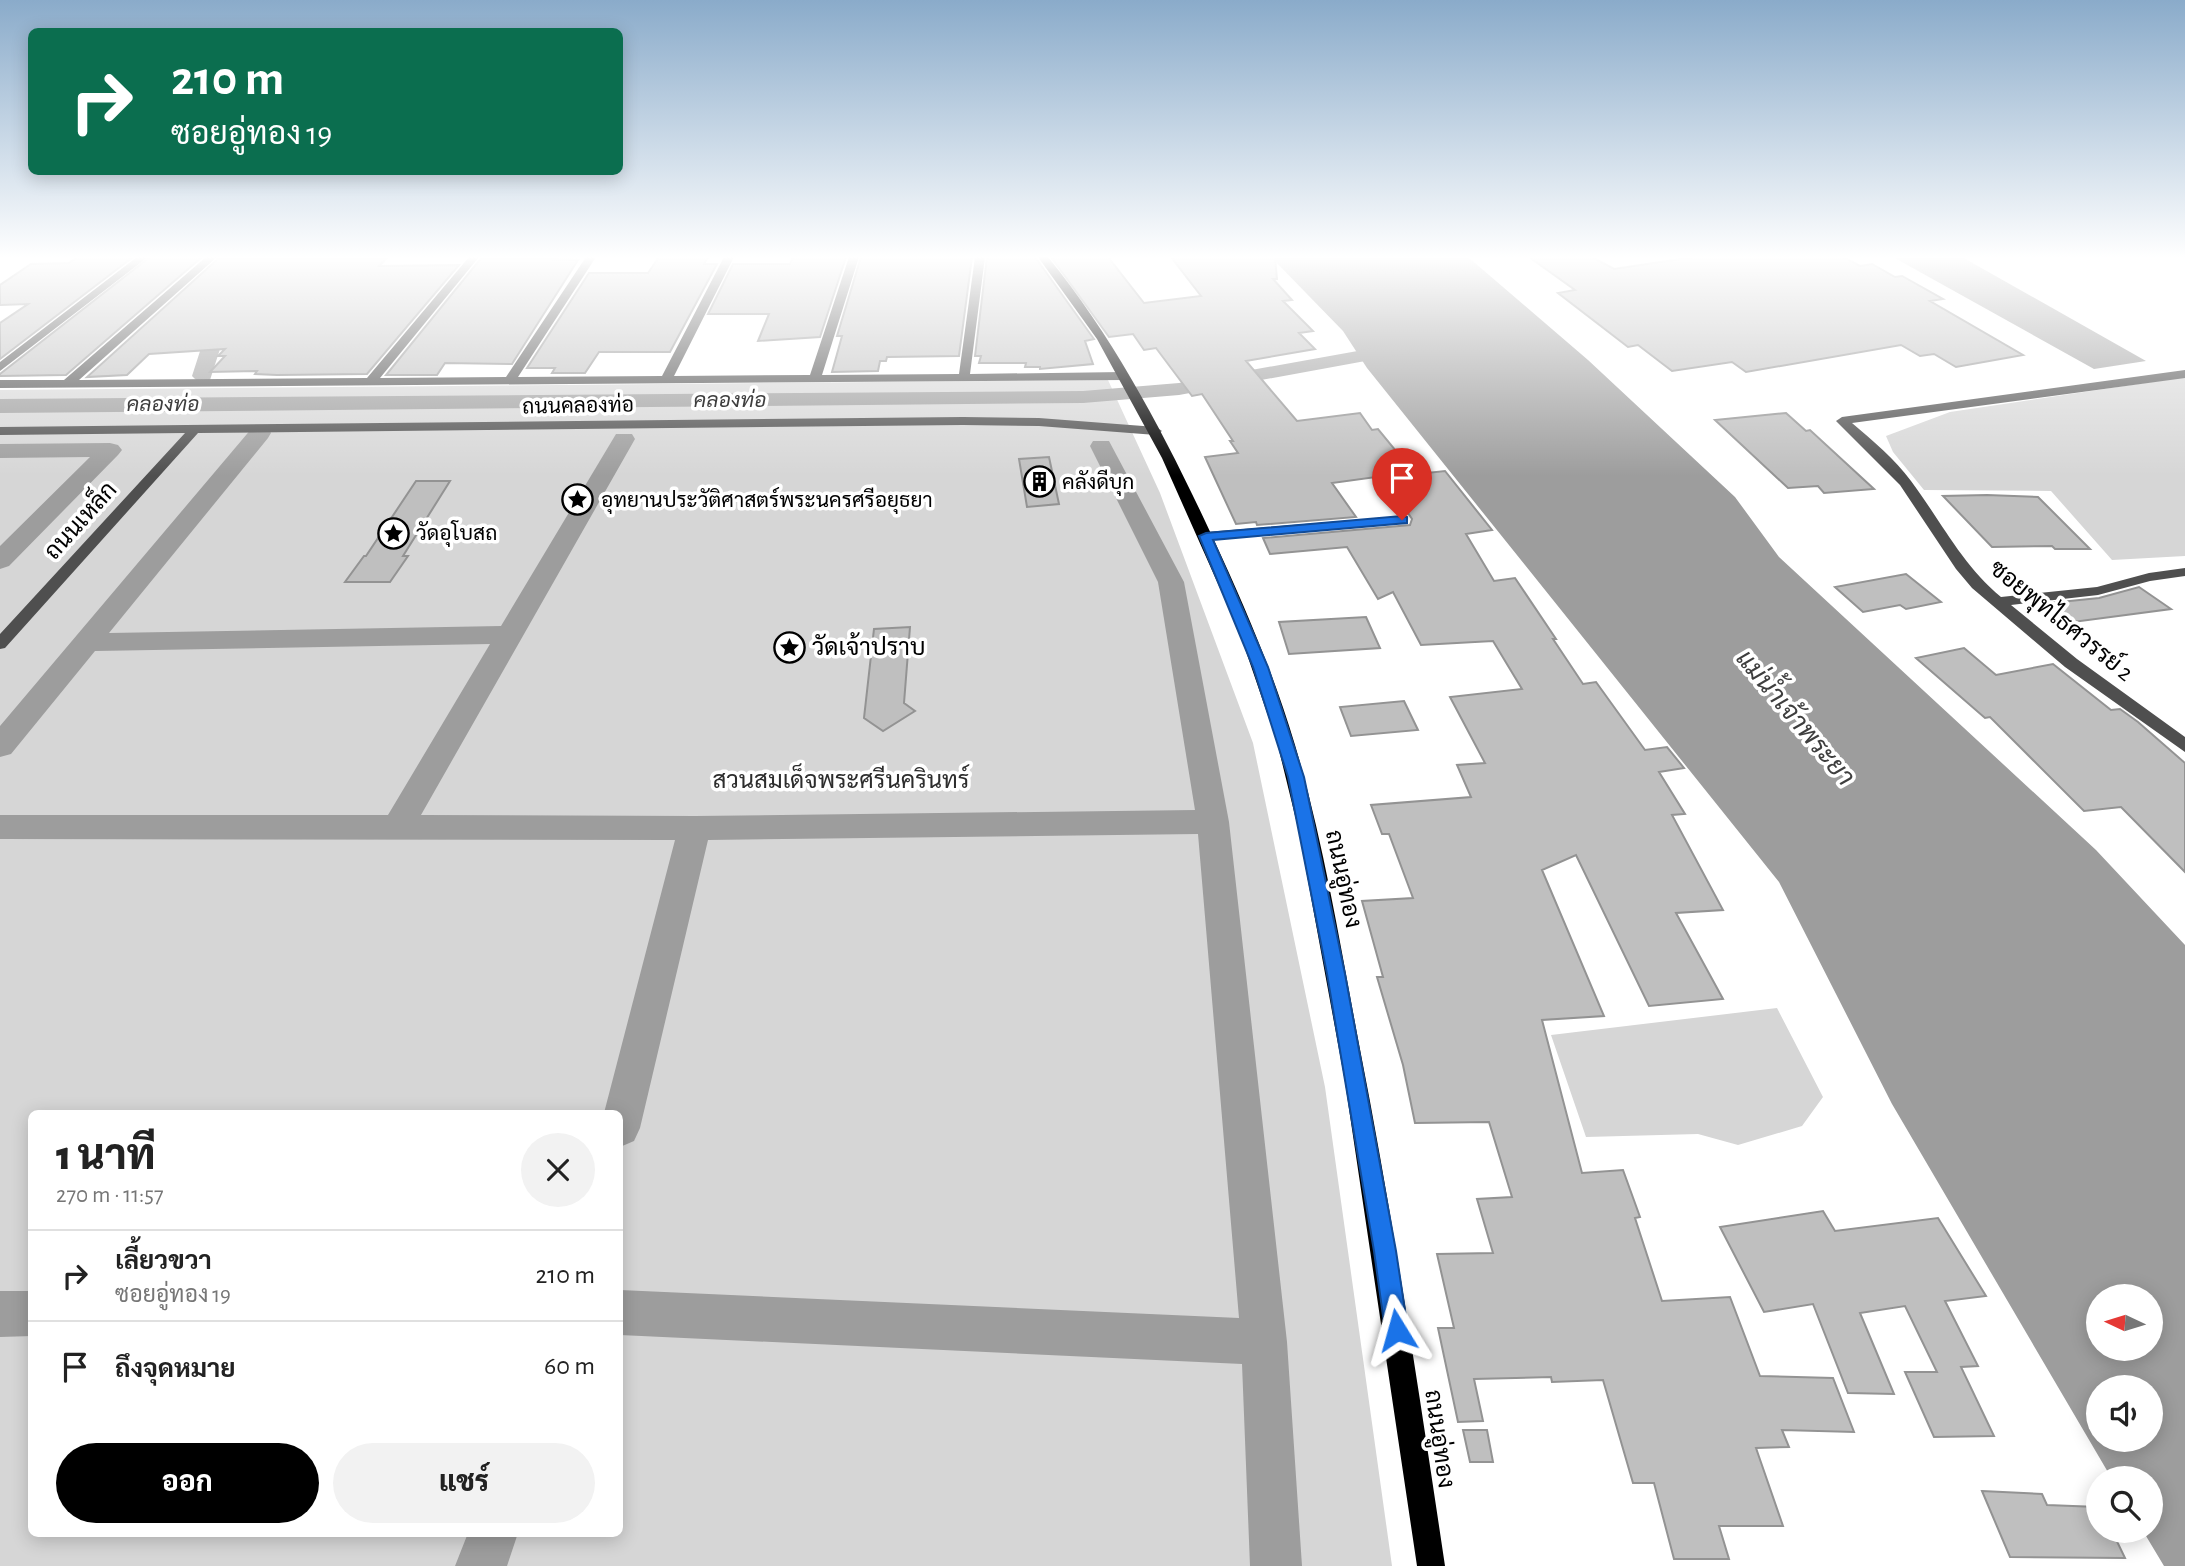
<!DOCTYPE html>
<html lang="th">
<head>
<meta charset="utf-8">
<style>
	body { margin:0; font-family:"Alegreya Sans",Sarabun,sans-serif; background:#f2f2f2; color:#222; height:100vh; display:flex; flex-direction:column; font-size:26px; white-space:nowrap }
	* { box-sizing:border-box; margin:0 }
	p { font-size:23px; color:#767676 }
	.icon { flex:none; width:38px; height:38px; fill:none; stroke:currentColor; stroke-width:2; stroke-linecap:round; stroke-linejoin:round }
	.map { position:relative; flex:1; overflow:hidden }
	.panel { position:absolute; left:28px; top:1110px; width:595px; height:427px; display:flex; flex-direction:column; background:#fff; border-radius:10px; box-shadow:0 4px 18px #0003 }
	.panel>* { flex:none }
	.guide { position:absolute; left:28px; top:28px; width:595px; height:147px; border-radius:10px; box-shadow:0 4px 18px #0003; background:#0b6e4f; color:#fff; overflow:hidden }
	.needle { width:46px; rotate:274deg }
	.fabs { position:absolute; left:2086px; top:1284px; display:grid; gap:14px }
	.fabs a { display:grid; place-items:center; width:77px; height:77px; border-radius:50%; background:#fff; box-shadow:0 4px 18px #0003; font-size:35px }
	.pin { position:absolute; display:grid; place-items:center; width:60px; height:60px; color:#fff; margin:-72px -30px; border-radius:50% 50% 50% 0; rotate:-45deg; box-shadow:0 0 7px #0007 }
	.pin .icon { rotate:45deg }
	.me { position:absolute; width:77px; margin:-38px; rotate:352deg; stroke-linejoin:round; filter:drop-shadow(0 0 5px #0008) }
	.turn { display:flex; align-items:center; gap:24px; height:147px; padding:0 28px; font-size:32px }
	.turn .icon { width:91px; height:91px; stroke-width:2.5 }
	.turn b { display:block; font-size:49px; line-height:60px }
	.round { display:grid; place-items:center; flex:none; width:74px; height:74px; border-radius:37px; background:#f2f2f2 }
	.summary { display:flex; align-items:center; justify-content:space-between; height:119px; padding:0 28px }
	h1 { font-size:42px; font-weight:800; line-height:52px }
	.primary-button { display:flex; gap:14px; margin-top:auto; padding:14px 28px }
	.primary-button a { flex:1; height:80px; border-radius:42px; background:#000; color:#fff; font-size:28px; font-weight:800; line-height:80px; text-align:center }
	.primary-button a+a { background:#f2f2f2; color:#222 }
	ul { padding:0; list-style:none }
	li { display:flex; align-items:center; gap:21px; height:91px; padding:0 28px; border-top:2px solid #e0e0e0 }
	li div { flex:1 }
	li b { display:block; font-size:26px }
	li em { font-style:normal }
	.map>svg:first-child { display:block }
</style>
</head>
<body>
<div class="map">
<svg width="2185" height="1566" viewBox="0 0 2185 1566">
	<rect width="100%" height="100%" fill="#fff"/>
	<path fill="#d6d6d6" fill-rule="evenodd" d="M2185 377V556L2112 560 2051 491 1924 490 1893 452 1886 436 1950 412Z
		M1108 380 1160 493 1253 743 1325 1087 1392 1566H0V390ZM32 1113H620V1533H32Z
		M1777 1008 1823 1097 1802 1126 1738 1145 1698 1134 1586 1137 1551 1035Z"/>
	<path fill="#9d9d9d" fill-rule="evenodd" d="M1271 257H1468L1588 360 1735 497 1779 557 2096 850 2185 945V1566H2164L2143 1531H2151V1479H2112L1892 1104 1779 882 1367 368 1343 331ZM2098 1297H2151V1349H2098ZM2098 1388H2151V1440H2098Z
		M1893 257H1962L2146 361 2094 369Z"/>
	<g fill="none" stroke-linecap="round" stroke-linejoin="round">
		<path fill="#9d9d9d" fill-rule="evenodd" d="M263 257H282L230 318 210 380H196L192 376 211 317Z
			M1402 343 1409 345 1412 349 1409 353 1179 395 1083 403 0 413V399L1083 391 1179 383Z
			M260 426 268 428 271 433 268 438 109 633 501 626 616 434H632L635 439 421 815 695 816 1195 810 1158 582 1090 446 1093 441H1109L1184 582 1229 822 1287 1342 1302 1566H1250L1242 1364 620 1335V1290L1239 1318 1198 834 708 840 640 1128 634 1141 620 1147V1113H604L675 840 0 839V815H388L490 644 95 651 11 754 0 757V726L252 428Z
			M110 443 118 445 122 450 118 455 9 566 0 569V546L90 457 0 458V444Z
			M0 1291H32V1336L0 1337Z
			M468 1533H518L507 1566H455Z"/>
	</g>
	<path fill="#bfbfbf" stroke="#939393" stroke-width="2" d="M77 257H133L0 359V323L28 304 0 305V285L31 264 69 263Z
		M150 257H202L66 375 0 376V374Z
		M220 257 386 259 379 266 459 265 367 374 277 375 255 374 257 371 210 372 225 356H218L225 349 149 354 127 375 87 377Z
		M482 257 578 260 512 364 445 363 437 375H386Z
		M659 257H708L704 264H717L670 352H599L585 373H552L555 368H527L589 273H648Z
		M793 257H846L820 337 758 341 769 314H708L733 264H790Z
		M861 257H972L959 356 887 357 886 361H880L878 371 832 372 842 336H837Z
		M987 257H1035L1094 339 1085 341 1093 364 1040 369V367H1025L1026 363H979L981 356H975Z
		M1051 257H1108L1144 303 1201 296 1171 257H1275L1277 279H1273L1292 300 1283 301 1313 331 1299 333 1315 349 1246 361 1297 421 1360 413 1372 430 1378 429 1400 456 1412 454 1427 473 1445 471 1492 530 1466 534 1494 581 1515 578 1556 639H1553L1583 684 1596 682 1645 750 1667 747 1684 768 1659 772 1685 814 1672 815 1723 910 1676 913 1723 999 1649 1006 1576 855 1542 870 1604 1016 1542 1020 1582 1173 1623 1170 1640 1217 1635 1218 1662 1301 1730 1297 1760 1376 1833 1378 1854 1432 1782 1430 1789 1447 1756 1448 1783 1526H1719L1729 1559H1674L1654 1483H1633L1603 1380 1552 1382 1551 1377 1474 1379 1483 1421 1458 1422 1438 1328H1454L1437 1254 1493 1253 1477 1199 1512 1197 1489 1122 1415 1123 1403 1065 1377 977H1383L1362 901 1413 898 1389 834H1382L1371 805 1471 797 1457 765 1485 763 1450 697 1522 689 1493 641 1421 645 1393 592 1378 599 1347 547 1270 554 1263 538 1410 525 1412 519 1383 476 1332 483 1356 517 1257 525 1256 522 1236 524 1205 457 1238 453 1230 441H1233L1202 394 1192 396 1156 348 1144 350 1133 334 1109 337Z
		M1529 257H1592L1614 269 1694 257H1843L1860 266 1872 264 1895 277 1902 276 1943 299 1930 301 2023 355 1956 367 1934 354 1920 356 1901 345 1746 372 1732 362 1672 371 1638 345 1628 347 1558 293 1575 290Z
		M1786 413 1806 431 1810 430 1874 489 1824 493 1818 486 1788 488 1715 420Z
		M1049 457 1059 504 1027 507 1019 459Z
		M416 481H450L403 556H408L390 582H345L364 556H366Z
		M1987 495 2038 497 2090 549H2055L2052 546 1992 547 1943 496Z
		M1906 574 1941 602 1906 609 1900 605 1863 612 1835 587Z
		M2139 587 2171 609 2073 622 2050 603 2099 598Z
		M1366 617 1380 648 1289 654 1279 622Z
		M910 627 904 703 915 711 883 731 864 718 874 629Z
		M1964 648 1996 675 2053 664 2111 710 2120 709 2138 722 2185 763V872L2121 807 2084 811 1990 717 1985 718 1916 658Z
		M1404 701 1418 730 1351 736 1340 707Z
		M1823 1211 1835 1231 1938 1218 1986 1296 1945 1301 1978 1366 1961 1367 1994 1436 1934 1437 1905 1372H1937L1905 1306 1860 1313 1894 1394 1848 1393 1813 1304 1764 1312 1720 1227Z
		M1463 1430H1487L1493 1462H1470Z
		M1982 1491 2042 1494 2047 1505 2098 1507V1531H2112L2125 1558 2010 1557Z"/>
	<g fill="none" stroke-linecap="round" stroke-linejoin="round">
		<path fill="#4f4f4f" fill-rule="evenodd" d="M137 257H148L0 371V362Z
			M206 257H217L79 380 367 378 469 257H479L380 378 506 377 586 257H596L518 377 662 376 724 257H734L674 376 810 375 849 257H859L822 375 959 374 975 257H985L970 374 1123 372 1129 376 1123 380 0 388V380H64Z
			M2185 370V378L1852 423C1873 441 1895 459 1911 481 1941 521 1962 565 2001 597L2097 587 2149 573 2185 568V576L2150 581 2098 595 2011 605 2077 659 2185 737V752L2065 667 1972 588 1956 569 1900 485 1836 421 1842 417Z
			M963 417 1039 418 1156 427 1162 431 1156 435 1039 426 963 425 198 433 5 648 0 649V634L185 433 0 435V427Z
			M1403 516 1408 517V523L1206 540 1199 536 1206 532Z"/>
		<path fill="#000" fill-rule="evenodd" d="M1038 257H1048C1117 342 1167 439 1213 538 1244 605 1274 674 1295 745 1324 843 1340 944 1359 1044 1393 1217 1419 1392 1445 1566H1417L1345 1082 1299 832 1277 742 1239 631 1162 458 1097 339Z"/>
	</g>
	<linearGradient id="sky" x2="0" y2="1"><stop stop-color="#8aabca"/><stop offset="0.54" stop-color="#fff"/><stop offset="1" stop-color="#fff" stop-opacity="0"/></linearGradient>
	<rect width="2185" height="476" fill="url(#sky)"/>
	<path fill="#1a73e8" stroke="#114b97" stroke-width="2" d="M1402 516 1407 517V523L1213 540 1268 667 1304 777 1345 974 1396 1251 1408 1330 1405 1338 1397 1341 1389 1338 1385 1330 1374 1251 1327 974 1288 777 1253 667 1199 536 1206 533Z"/>
	<defs>
		<symbol id="building-ring" viewBox="-11 -11 22 22"><circle r="9.5" fill="#fff" stroke="#000" stroke-width="1.5"/><path d="M-4-6H4V6H1V3H-1V6H-4ZM-2.5-4.3h1.7v1.8h-1.7ZM.8-4.3h1.7v1.8H.8ZM-2.5-1h1.7V.8h-1.7ZM.8-1h1.7V.8H.8Z" fill="#000"/></symbol>
		<symbol id="sight-ring" viewBox="-11 -11 22 22"><circle r="9.5" fill="#fff" stroke="#000" stroke-width="1.5"/><path d="M0-6L1.8-2.2L6-1.7L2.9 1.2L3.7 5.4L0 3.3L-3.7 5.4L-2.9 1.2L-6-1.7L-1.8-2.2Z" fill="#000"/></symbol>
	</defs>
	<g fill-rule="evenodd">
		<use href="#building-ring" x="1022" y="464" width="35" height="35"/>
		<use href="#sight-ring" x="560" y="482" width="35" height="35"/>
		<use href="#sight-ring" x="376" y="516" width="35" height="35"/>
		<use href="#sight-ring" x="772" y="630" width="35" height="35"/>
	</g>
	<g text-anchor="middle" dominant-baseline="central" stroke-width="7" stroke-linejoin="round" paint-order="stroke">
		<g font-size="21" font-style="italic" fill="#3e3e3e" stroke="#fff">
			<text x="730" y="400">คลองท่อ</text>
			<text x="163" y="404">คลองท่อ</text>
		</g>
		<g font-size="21" fill="#000" stroke="#fff">
			<text transform="translate(578 406) rotate(-1)">ถนนคลองท่อ</text>
		</g>
		<g font-size="21" fill="#000" stroke="#fff" text-anchor="start">
			<text x="1062" y="482">คลังดีบุก</text>
			<text x="601" y="500">อุทยานประวัติศาสตร์พระนครศรีอยุธยา</text>
			<text x="416" y="533">วัดอุโบสถ</text>
		</g>
		<g font-size="24" fill="#000" stroke="#fff">
			<text transform="translate(81 521) rotate(-48)">ถนนเหล็ก</text>
			<text transform="translate(2061 621) rotate(39)">ซอยพุทไธศวรรย์ 2</text>
			<text transform="translate(1343 879) rotate(78)">ถนนอู่ทอง</text>
			<text transform="translate(1439 1439) rotate(82)">ถนนอู่ทอง</text>
		</g>
		<g font-size="24" fill="#000" stroke="#fff" text-anchor="start">
			<text x="812" y="648">วัดเจ้าปราบ</text>
		</g>
		<g font-size="24" fill="#2d2d2d" stroke="#fff">
			<text x="841" y="781">สวนสมเด็จพระศรีนครินทร์</text>
		</g>
		<g font-size="26" font-style="italic" fill="#3e3e3e" stroke="#fff">
			<text transform="translate(1795 718) rotate(50)">แม่น้ำเจ้าพระยา</text>
		</g>
	</g>
</svg>
<div class="fabs">
<a><svg class="needle" viewBox="-14 -14 28 28"><path d="M0-13l5 13h-10z" fill="#e53935"/><path d="M0 13l5-13h-10z" fill="#767676"/></svg></a>
<a><svg class="icon" aria-label="sound" viewBox="0 0 24 24"><path d="M4 9h4l5-4v14l-5-4H4zM17 9q2 3 0 6"/></svg></a>
<a><svg class="icon" aria-label="search" viewBox="0 0 24 24"><circle cx="10" cy="10" r="6"/><path d="M15 15l6 6"/></svg></a>
</div>
<div class="pin" style="left:1402px;top:520px;background:#d93025"><svg class="icon" aria-label="arrive" viewBox="0 0 24 24"><path d="M6 21V4h12l-3 4 3 4H6"/></svg></div>
<svg class="me" style="left:1397px;top:1330px" viewBox="-20 -20 40 40"><path d="M0-17L14 15 0 8-14 15z" fill="#1a73e8" stroke="#fff" stroke-width="4"/></svg>
<div class="guide">
<div class="turn"><svg class="icon" aria-label="right" viewBox="0 0 24 24"><path d="M7 20v-9h11M14 6l5 5-5 5"/></svg><div><b>210 m</b>ซอยอู่ทอง 19</div></div>
</div>
<section class="panel">
<div class="summary"><div><h1>1 นาที</h1><p>270 m · 11:57</p></div><a class="round"><svg class="icon" aria-label="close" viewBox="0 0 24 24"><path d="M6 6l12 12M18 6L6 18"/></svg></a></div>
<ul>
<li><svg class="icon" aria-label="right" viewBox="0 0 24 24"><path d="M7 20v-9h11M14 6l5 5-5 5"/></svg><div><b>เลี้ยวขวา</b><p>ซอยอู่ทอง 19</p></div><em>210 m</em></li>
<li><svg class="icon" aria-label="arrive" viewBox="0 0 24 24"><path d="M6 21V4h12l-3 4 3 4H6"/></svg><div><b>ถึงจุดหมาย</b></div><em>60 m</em></li>
</ul>
<div class="primary-button"><a>ออก</a><a>แชร์</a></div>
</section>
</div>
</body>
</html>
